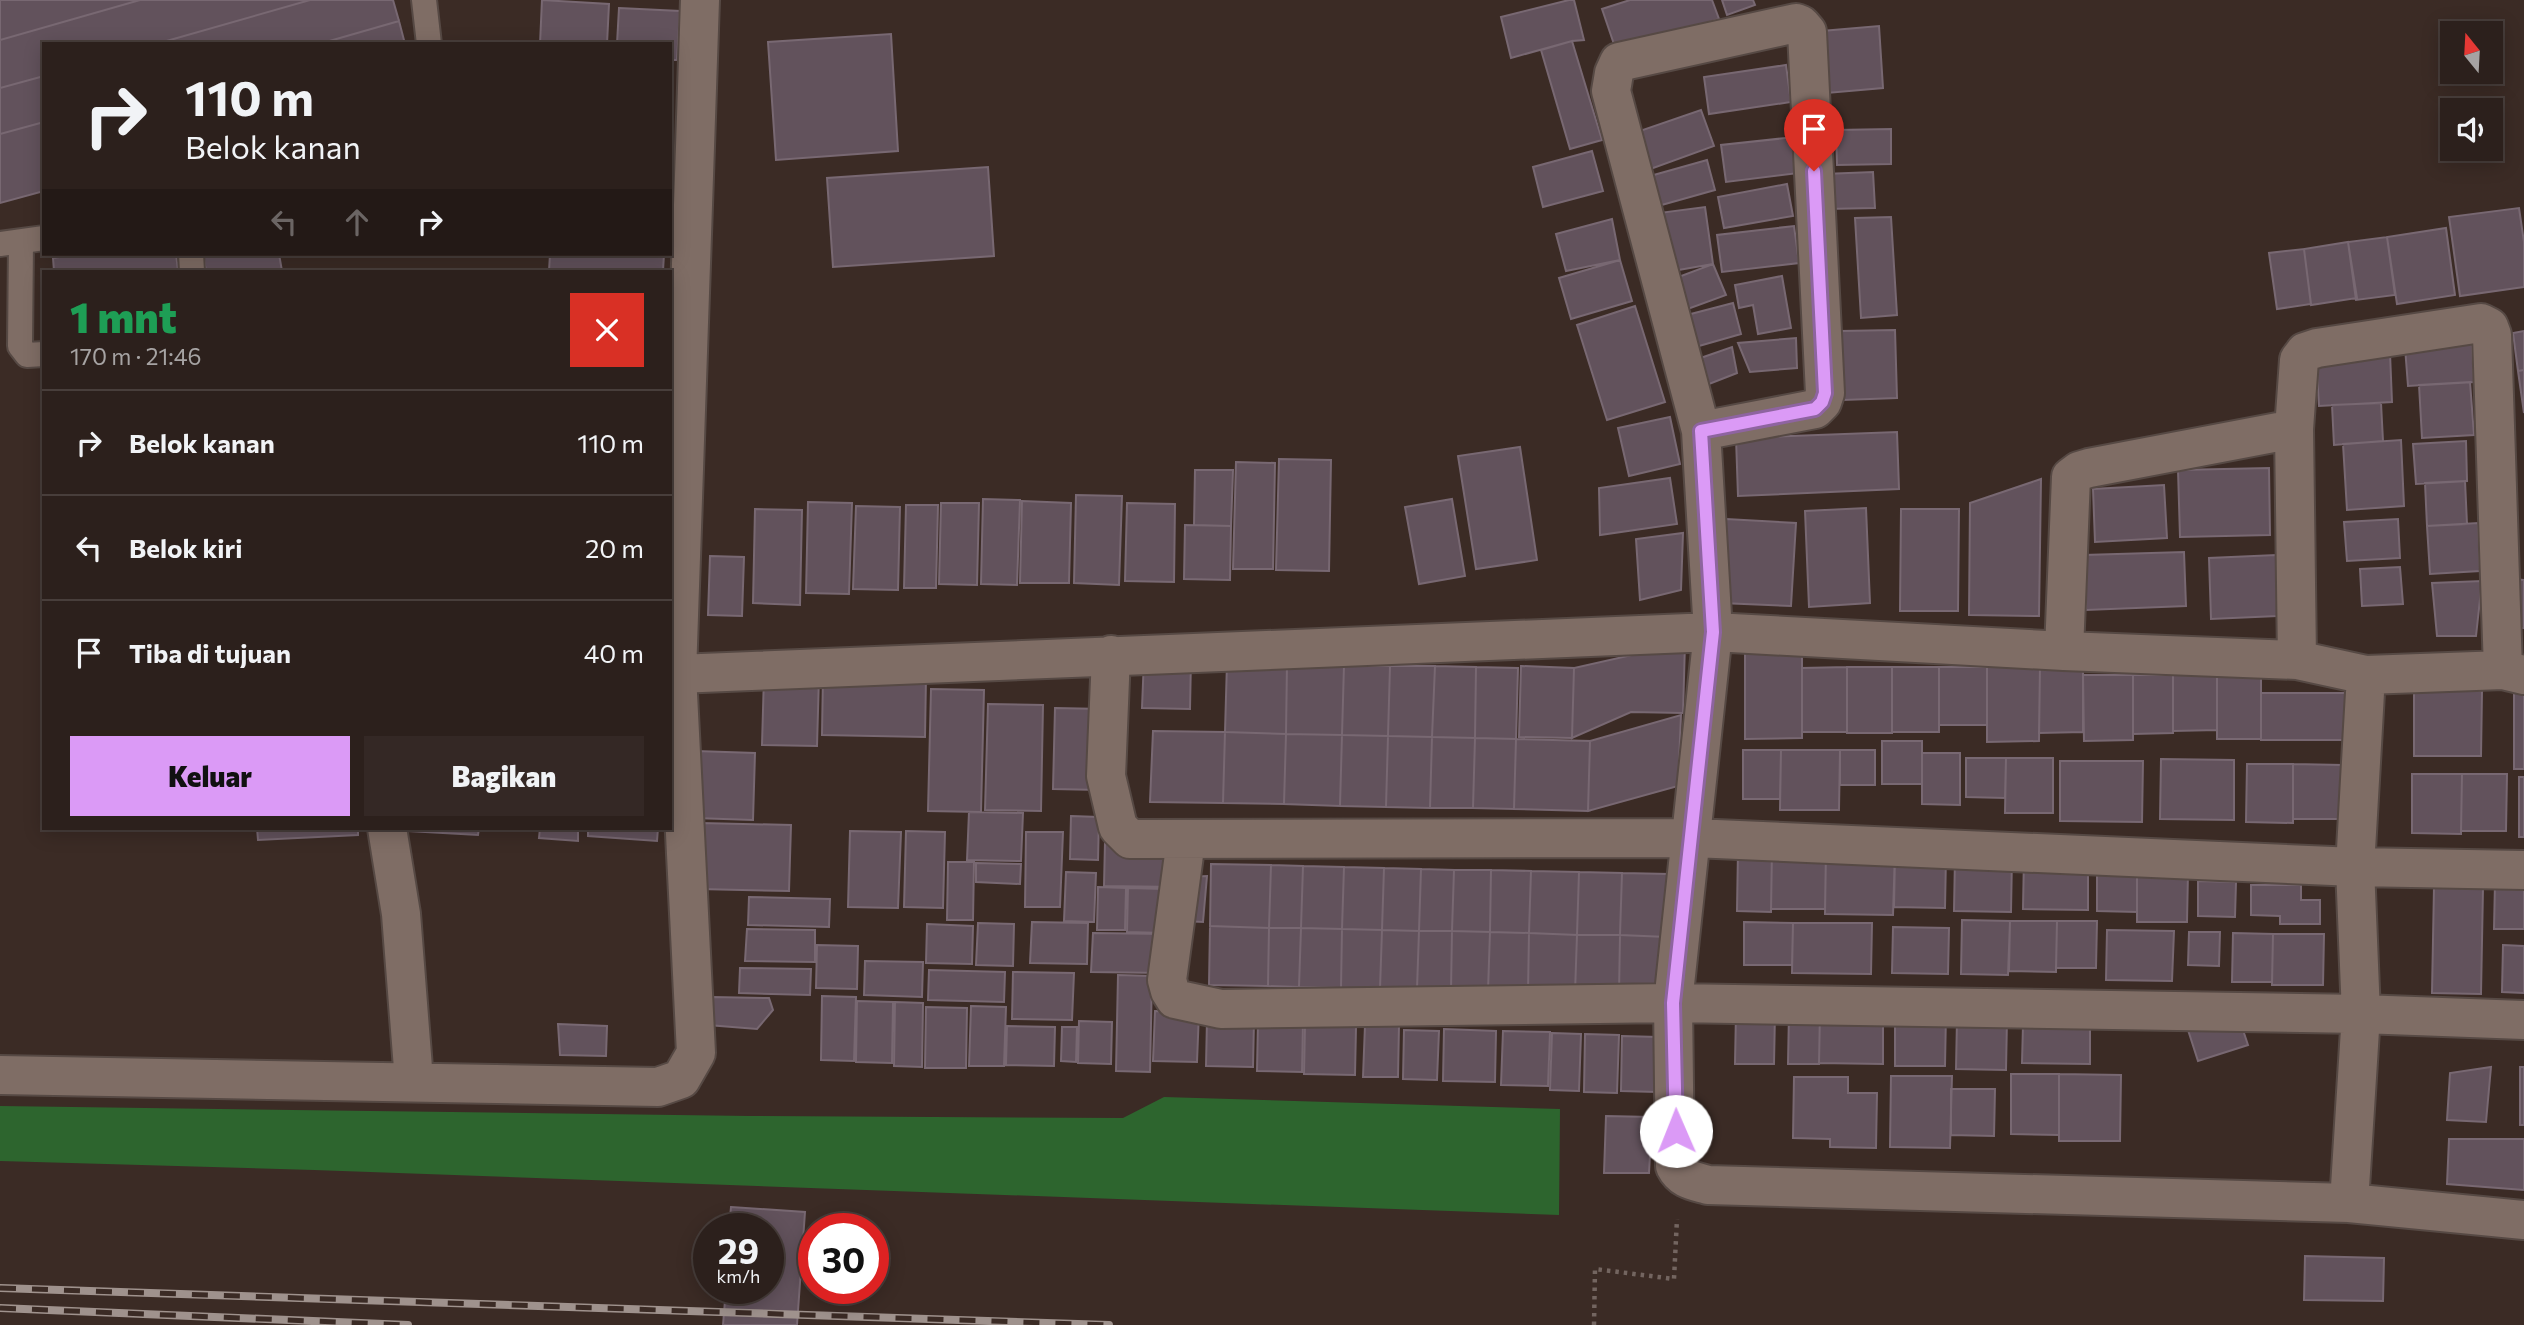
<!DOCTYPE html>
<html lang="id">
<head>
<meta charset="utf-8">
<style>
	body { margin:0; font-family:Commissioner,sans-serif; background:#342825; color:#f1f3f6; height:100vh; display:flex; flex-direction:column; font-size:26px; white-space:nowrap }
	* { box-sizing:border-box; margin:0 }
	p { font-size:23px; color:#a6a3a3 }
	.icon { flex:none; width:38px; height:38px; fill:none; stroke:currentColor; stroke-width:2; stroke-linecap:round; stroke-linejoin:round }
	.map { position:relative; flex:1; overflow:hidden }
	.sheet { position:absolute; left:42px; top:270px; width:630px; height:560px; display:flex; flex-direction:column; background:#2c201c; border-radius:0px; box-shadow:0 4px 18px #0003,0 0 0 2px #483e3b }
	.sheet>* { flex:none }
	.guide { position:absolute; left:42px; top:42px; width:630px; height:214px; border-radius:0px; box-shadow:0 4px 18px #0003,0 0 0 2px #483e3b; background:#2c201c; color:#f1f3f6; overflow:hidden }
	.needle { width:46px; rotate:342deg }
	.fabs { position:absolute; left:2440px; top:21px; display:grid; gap:14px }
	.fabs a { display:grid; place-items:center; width:63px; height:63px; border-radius:0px; background:#2c201c; box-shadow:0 4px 18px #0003,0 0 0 2px #483e3b; font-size:35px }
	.speed { position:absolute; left:693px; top:1213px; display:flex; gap:14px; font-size:35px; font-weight:700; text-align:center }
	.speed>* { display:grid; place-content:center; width:91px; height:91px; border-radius:50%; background:#2c201c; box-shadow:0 4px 18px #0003,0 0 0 2px #483e3b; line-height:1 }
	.speed small { font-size:18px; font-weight:400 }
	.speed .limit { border:10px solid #d22; background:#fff; color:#111 }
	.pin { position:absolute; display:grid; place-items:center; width:60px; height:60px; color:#fff; margin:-72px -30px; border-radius:50% 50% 50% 0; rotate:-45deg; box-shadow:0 0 7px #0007 }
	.pin .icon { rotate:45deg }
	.me { position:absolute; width:77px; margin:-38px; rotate:359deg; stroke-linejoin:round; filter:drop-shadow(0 0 5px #0008) }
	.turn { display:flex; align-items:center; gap:24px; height:147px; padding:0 28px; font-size:32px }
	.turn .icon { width:91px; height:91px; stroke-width:2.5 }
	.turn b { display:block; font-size:49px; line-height:60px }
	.lanes { display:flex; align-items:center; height:66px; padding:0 28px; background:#0003; justify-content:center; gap:35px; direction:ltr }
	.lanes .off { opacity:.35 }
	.round { display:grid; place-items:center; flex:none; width:74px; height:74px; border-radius:0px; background:#342825 }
	.summary { display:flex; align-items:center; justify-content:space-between; height:119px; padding:0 28px }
	h1 { font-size:42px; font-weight:800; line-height:52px; color:#1e9e55 }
	.cta { display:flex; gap:14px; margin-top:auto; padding:14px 28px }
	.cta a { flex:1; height:80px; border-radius:0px; background:#db9af6; color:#111; font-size:28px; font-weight:800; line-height:80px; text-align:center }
	.cta a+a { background:#342825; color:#f1f3f6 }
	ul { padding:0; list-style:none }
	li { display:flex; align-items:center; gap:21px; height:105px; padding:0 28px; border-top:2px solid #483e3b }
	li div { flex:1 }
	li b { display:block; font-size:26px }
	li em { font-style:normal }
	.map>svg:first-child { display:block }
</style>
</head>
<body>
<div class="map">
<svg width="2524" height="1325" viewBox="0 0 2524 1325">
	<rect width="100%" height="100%" fill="#3b2b25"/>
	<path fill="#2d652e" d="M1164 1097 1560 1109 1559 1215 314 1170 0 1161V1106L750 1116 1123 1118Z"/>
	<path fill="#62525c" stroke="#786872" stroke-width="2" d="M0 0H140L0 40Z
		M140 0H310L156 44H44V76L0 88V40Z
		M310 0H393L399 21 319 44H156Z
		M542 0 609 4 607 44H540Z
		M1569 0H1574L1584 40 1572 41 1511 58 1501 17Z
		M1630 0H1712L1719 19 1617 53 1602 9Z
		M1722 0H1753L1755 5 1727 15Z
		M619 8 680 11 677 60H670V44H617Z
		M399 21 405 44H319Z
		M1879 26 1883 88 1827 93 1822 31Z
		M891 34 898 151 776 160 768 42Z
		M1572 41 1602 140 1570 149 1541 50Z
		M1786 65 1791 102 1709 114 1704 77Z
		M44 76V122L0 134V88Z
		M1701 110 1714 146 1645 171 1631 134Z
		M44 122V191L0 203V134Z
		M1891 129V164L1837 165 1836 130Z
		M1795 137 1799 173 1726 182 1721 145Z
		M1592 151 1603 191 1543 207 1533 167Z
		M1707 160 1715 190 1651 208 1643 178Z
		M988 167 994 256 833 267 827 178Z
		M1873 172 1875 208 1825 209 1824 174Z
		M1787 184 1793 216 1724 228 1718 197Z
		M1705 207 1713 264 1667 272 1659 213Z
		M2519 208 2524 242V287L2460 296 2449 217Z
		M1891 217 1897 315 1861 318 1855 218Z
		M1612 219 1620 260 1566 271 1556 234Z
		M1794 226 1799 263 1722 272 1717 235Z
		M2446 228 2455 295 2397 304 2387 237Z
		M2387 237 2395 295 2356 300 2348 242Z
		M2348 242 2357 298 2311 305 2304 249Z
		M2304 249 2311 304 2277 309 2269 253Z
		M79 254H176L178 271H54L53 258Z
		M203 254H279L282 271H206Z
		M550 254H664L663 271H549Z
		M1620 260 1632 301 1571 319 1559 278Z
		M1713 264 1726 295 1685 310 1673 279Z
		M1782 276 1791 328 1758 334 1753 305 1739 308 1735 285Z
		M1733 303 1741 334 1692 348 1683 316Z
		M1635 306 1665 402 1607 420 1577 325Z
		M1895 330 1897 398 1843 400 1841 331Z
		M2524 331V370L2518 371 2513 333Z
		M1796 338 1797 368 1750 372 1738 343Z
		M2472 344 2474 382 2408 386 2405 347Z
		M1732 347 1737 373 1699 388 1692 361Z
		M2390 353 2392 402 2319 406 2316 357Z
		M2524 370V413L2518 371Z
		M2470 382 2474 435 2422 438 2419 385Z
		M2381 403 2383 441 2334 445 2332 405Z
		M1670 417 1680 464 1629 476 1618 428Z
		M1897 432 1899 489 1738 496 1736 438Z
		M2401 440 2404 506 2347 510 2343 444Z
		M2466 441 2467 481 2416 484 2413 444Z
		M1520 447 1537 560 1476 569 1458 456Z
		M1279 459 1331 460 1329 571 1276 570Z
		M1236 462 1275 463 1273 569H1233Z
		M2269 468 2270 535 2180 537 2178 470Z
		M1195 470H1233L1231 526 1194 525Z
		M1670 478 1677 524 1600 535 1599 488Z
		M2041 479 2039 616 1969 615 1970 503Z
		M2465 481 2467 524 2427 526 2425 483Z
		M2164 485 2167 538 2095 542 2093 489Z
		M1076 495 1122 496 1119 585 1074 583Z
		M983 499 1020 500 1017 585 981 584Z
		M1452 499 1465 576 1419 584 1405 507Z
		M1022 501 1071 503 1069 583H1020Z
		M808 502 852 503 849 594 806 593Z
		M941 503H979L977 585 939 584Z
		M1127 503 1175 504 1174 582 1125 581Z
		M906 505H938L936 588H904Z
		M856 506 900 507 898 590 853 589Z
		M1866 508 1870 603 1809 607 1805 511Z
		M755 509 802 510 800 605 753 603Z
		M1901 509H1959L1958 611H1900Z
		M1726 519 1796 523 1791 606 1721 603Z
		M2398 519 2400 558 2347 561 2344 522Z
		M2478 523 2480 571 2430 574 2427 526Z
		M1185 525 1231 526 1230 580 1184 579Z
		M1683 533 1681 590 1640 600 1636 539Z
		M2184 552 2186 606 2086 610 2084 555Z
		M2276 555 2277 616 2211 619 2209 558Z
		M710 556 744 557 742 616 708 615Z
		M2400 567 2403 604 2362 606 2360 569Z
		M2514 579 2524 580V628H2512Z
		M2482 581 2476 636H2437L2432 583Z
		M1685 643 1683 713 1631 712 1572 738 1574 668Z
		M1745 648H1802V738L1745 739Z
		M1144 658 1191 659 1190 709 1142 708Z
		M1227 662 1287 663 1286 734 1225 732Z
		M1287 663 1344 665 1342 735 1286 734Z
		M1344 665 1390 666 1388 736 1342 735Z
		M1390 666H1435L1432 737 1388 736Z
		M1435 666 1476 667 1475 738 1432 737Z
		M1521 666 1574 668 1572 738 1519 737Z
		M2040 666H2083V732L2039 733Z
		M2040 666 2039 741 1987 742V667Z
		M1476 667 1518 668 1516 739 1475 738Z
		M1847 667H1892V733H1847Z
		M1847 667V732H1802V668Z
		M1892 667H1939V732H1892Z
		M1939 667H1987V725H1939Z
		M764 675 819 676 817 746 762 745Z
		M823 675 926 677 925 737 822 735Z
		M2083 675H2133V740L2084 741Z
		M2133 675H2173V733L2133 734Z
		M2173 675H2217V730L2173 731Z
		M2217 675H2261V739H2217Z
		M931 689 984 690 981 812 928 811Z
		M2414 690 2482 691 2481 756H2414Z
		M2514 691H2524V769H2514Z
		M2261 693H2346V740H2261Z
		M988 704 1043 705 1041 811 985 810Z
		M1055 708 1103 709 1100 790 1053 789Z
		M1681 715 1678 786 1588 811 1590 741Z
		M1153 731 1225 732 1223 803 1150 802Z
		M1225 732 1286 734 1284 804 1223 803Z
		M1286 734 1342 735 1340 806 1284 804Z
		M1342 735 1388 736 1386 807 1340 806Z
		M1388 736 1432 737 1430 808 1386 807Z
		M1432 737 1475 738 1473 808H1430Z
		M1475 738 1516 739 1514 809 1473 808Z
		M1516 739 1590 741 1588 811 1514 809Z
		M1882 741H1922V784H1882Z
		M1743 750H1781L1780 799H1743Z
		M1781 750H1840L1839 810H1780Z
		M1840 750H1875V785H1840Z
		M696 751 755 753 753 820 694 818Z
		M1922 753H1960V805L1922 804Z
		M1966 758H2006L2005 798 1966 797Z
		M2006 758H2053V813H2005Z
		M2161 759 2234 760V820L2160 819Z
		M2060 761H2143L2142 822 2060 821Z
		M2247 764H2293V823L2246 822Z
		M2293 764 2342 765V819H2293Z
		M2412 774H2462L2461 834 2412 833Z
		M2462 774H2507L2506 831H2461Z
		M2519 777H2524V837H2519Z
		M969 812 1023 813 1021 861 967 860Z
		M1071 816 1099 817 1098 860 1070 859Z
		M701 823 791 825 789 891 699 889Z
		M257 828H358V835L258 840Z
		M390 828H479L478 835 390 830Z
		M540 828H578V841L539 838Z
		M588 828H658L657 841 588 836Z
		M850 831 901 832 898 908 848 907Z
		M906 831 945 832 943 908 904 907Z
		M1026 832H1063L1060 907H1025Z
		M1105 842 1179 844 1178 887 1104 886Z
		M1772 849 1826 850 1825 909H1771Z
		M1772 849 1771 912 1737 911 1738 850Z
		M1826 850 1895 851 1893 915 1825 914Z
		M1895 855 1946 856 1945 908 1894 907Z
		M2024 856 2088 857V910L2023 909Z
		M1955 857H2012L2011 912 1954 911Z
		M948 862H974L973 920H947Z
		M976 863 1021 864 1020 884 976 882Z
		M1211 864 1271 865 1269 928 1210 926Z
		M1271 865 1303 866 1301 928H1269Z
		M1303 866 1344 867 1342 929 1301 928Z
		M1344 867 1384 868 1382 930 1342 929Z
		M1384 868 1421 869 1419 931 1382 930Z
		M1421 869 1454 870 1452 931H1419Z
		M1454 870H1491L1490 932 1452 931Z
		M1491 870 1531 871 1529 933 1490 932Z
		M2097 870H2137V912L2097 911Z
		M2137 870 2188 872 2187 922H2137Z
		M1531 871 1579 872 1577 935 1529 933Z
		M1066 872 1096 873 1094 922 1064 921Z
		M1579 872 1622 873 1620 935H1577Z
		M1622 873 1669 874 1667 937 1620 935Z
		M1207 876 1203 922 1184 921 1185 877Z
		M2198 881 2236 882 2235 917 2198 916Z
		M2495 882 2524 883V929H2494Z
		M2251 885H2301V900H2320V924H2280V916L2251 915Z
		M1098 887 1126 888 1125 930H1097Z
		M2434 887 2483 888 2481 994 2432 993Z
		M1128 888 1165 889 1164 933 1127 932Z
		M749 897 830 899 829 927 748 925Z
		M1962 920 2010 921 2008 975 1961 974Z
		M2010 921H2057L2056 972 2009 971Z
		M2057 921H2097L2096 968H2056Z
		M1032 922 1088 923 1087 964 1030 963Z
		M1744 922 1793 923 1792 965H1744Z
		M978 923 1014 924 1013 966 976 965Z
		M1793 923H1872L1871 974 1792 973Z
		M927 924 973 926 972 964 926 963Z
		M1210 926 1269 928 1268 986 1209 985Z
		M1893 927 1949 928 1948 974 1892 973Z
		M1269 928H1301L1299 987 1268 986Z
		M1301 928 1342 929 1341 988 1299 987Z
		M747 929 815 930V962L745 961Z
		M1342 929 1382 930 1380 989 1341 988Z
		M1382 930 1419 931 1417 989H1380Z
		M2107 930 2174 931 2172 981 2106 980Z
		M1419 931H1452L1451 990 1417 989Z
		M1452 931 1490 932 1488 991 1451 990Z
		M1490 932 1529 933 1528 992 1488 991Z
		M2189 932H2220L2219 966 2188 965Z
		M1093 933 1166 934 1164 973 1091 972Z
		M1529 933 1577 935 1575 993 1528 992Z
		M2233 933 2273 934 2272 982H2232Z
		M2273 934H2324L2323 985H2272Z
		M1577 935H1620L1619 994 1575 993Z
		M1620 935 1667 937 1666 995 1619 994Z
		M817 945 858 946 857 989 816 988Z
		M2503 945 2524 946V993L2502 992Z
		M865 961 923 962 922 997 864 995Z
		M740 968 811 969 810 995 739 993Z
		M929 970 1005 972 1004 1002 928 1000Z
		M1013 972 1074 973 1072 1020 1012 1019Z
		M1118 975 1152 976 1150 1072 1116 1071Z
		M822 996 856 997 854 1061 821 1060Z
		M712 997 769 998 773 1010 757 1029 708 1025Z
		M857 1001 893 1002 892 1063 856 1062Z
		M895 1002 923 1003 922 1067 894 1066Z
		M971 1006 1006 1007 1004 1066H969Z
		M926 1007 967 1008 966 1068H925Z
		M1155 1011 1199 1012 1197 1062 1153 1061Z
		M1736 1012 1775 1013 1774 1064H1735Z
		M1789 1012H1820L1819 1064H1788Z
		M1820 1012 1883 1013V1064L1819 1063Z
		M1895 1012 1946 1013 1945 1066H1895Z
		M2238 1015 2248 1045 2198 1061 2188 1030Z
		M1207 1019 1254 1021 1253 1067 1206 1066Z
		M1957 1019H2007L2006 1070 1956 1069Z
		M1079 1021 1112 1022 1111 1064 1078 1063Z
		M1258 1021 1303 1022 1302 1072 1257 1071Z
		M558 1024 607 1026 606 1056 560 1055Z
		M1365 1025H1399L1398 1077H1363Z
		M2023 1025 2090 1026V1064L2022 1063Z
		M1007 1026 1055 1027 1054 1066 1006 1065Z
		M1305 1026 1356 1027 1355 1075 1304 1074Z
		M1062 1027H1077L1076 1062 1061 1061Z
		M1444 1029 1496 1031 1495 1082 1443 1081Z
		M1404 1030 1439 1031 1437 1080 1403 1079Z
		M1503 1031 1550 1032 1548 1086 1501 1085Z
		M1552 1033 1581 1034 1579 1091 1550 1090Z
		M1585 1034 1619 1035 1617 1093 1584 1092Z
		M1622 1036 1658 1037 1656 1092 1621 1091Z
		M2491 1067 2486 1122 2447 1120 2450 1073Z
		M2520 1067H2524V1125H2520Z
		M2011 1074H2059V1135L2011 1134Z
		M2059 1074 2121 1075 2120 1141H2059Z
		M1891 1076H1952L1950 1148 1890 1147Z
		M1794 1077H1848V1093H1877L1876 1148 1830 1147V1139L1793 1138Z
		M1951 1089H1995L1994 1136 1951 1135Z
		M1606 1116 1652 1117 1649 1173H1604Z
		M2449 1139H2524V1190L2447 1184Z
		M731 1207 805 1212 797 1325H723L726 1288H768V1228H729Z
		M2305 1256 2384 1258 2383 1301 2304 1300Z"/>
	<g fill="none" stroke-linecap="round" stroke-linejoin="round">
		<defs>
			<path id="lane" d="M424 0 429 44
				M21 242 20 346 27 355 44 354
				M0 244 44 238
				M191 254 192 271"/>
			<path id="street" d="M1701 431 1815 409 1822 402 1825 393 1807 32 1801 25 1796 23 1619 62 1614 73 1611 91 1701 431 1713 632 1673 1003 1675 1166C1682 1180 1694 1181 1708 1185L2349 1203 2524 1220
				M2064 651 2071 477 2079 471 2089 468 2294 429
				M1111 655 1106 776 1118 827 1130 839 1693 838 2355 867 2524 870
				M2297 660 2294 429 2299 360 2305 352 2317 348 2481 323 2489 327 2492 335 2503 670
				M677 674 1713 632 2064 651 2297 660 2366 675 2503 670 2524 675
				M387 828 401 914 414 1081
				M1186 840 1167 980 1170 991 1175 999 1221 1009 1673 1003 2361 1014 2524 1020
				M0 1075 658 1087 681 1079 696 1053 677 674 700 0
				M2349 1203 2361 1014 2355 867 2366 675"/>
		</defs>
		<use href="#lane" stroke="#564944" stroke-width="28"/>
		<use href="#street" stroke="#564944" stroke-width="42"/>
		<path stroke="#736560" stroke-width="4.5" stroke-dasharray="3.5 5" stroke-linecap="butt" d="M1594 1325 1595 1269 1674 1279 1677 1219"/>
		<use href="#lane" stroke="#7f6d65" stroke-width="24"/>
		<use href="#street" stroke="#7f6d65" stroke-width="38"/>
		<defs>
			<path id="rail" d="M0 1288 1109 1325
				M0 1308 408 1325"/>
		</defs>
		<use href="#rail" stroke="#9f928d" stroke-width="8"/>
		<use href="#rail" stroke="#3b2b25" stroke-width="5" stroke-dasharray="16" stroke-linecap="butt"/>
	</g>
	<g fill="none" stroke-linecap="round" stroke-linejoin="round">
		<defs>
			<path id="route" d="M1676 1131 1673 1003 1713 632 1701 431 1815 409 1822 402 1825 393 1814 171"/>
		</defs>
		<use href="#route" stroke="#8e64a0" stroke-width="18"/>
		<use href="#route" stroke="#db9af6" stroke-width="12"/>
	</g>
</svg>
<div class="fabs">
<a><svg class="needle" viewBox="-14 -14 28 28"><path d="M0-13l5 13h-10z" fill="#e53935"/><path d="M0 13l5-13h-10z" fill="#a6a3a3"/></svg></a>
<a><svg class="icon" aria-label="sound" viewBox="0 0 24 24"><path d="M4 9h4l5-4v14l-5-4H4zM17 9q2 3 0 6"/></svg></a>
</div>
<div class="speed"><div>29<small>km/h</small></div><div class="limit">30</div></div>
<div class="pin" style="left:1814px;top:171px;background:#d93025"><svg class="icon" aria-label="arrive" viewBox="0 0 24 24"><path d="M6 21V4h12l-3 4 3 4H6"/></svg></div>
<svg class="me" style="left:1676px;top:1131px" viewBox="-20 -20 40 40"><circle r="19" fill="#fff"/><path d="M0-13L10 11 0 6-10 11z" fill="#db9af6"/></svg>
<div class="guide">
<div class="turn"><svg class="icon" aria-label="right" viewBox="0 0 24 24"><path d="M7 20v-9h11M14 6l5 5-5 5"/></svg><div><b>110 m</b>Belok kanan</div></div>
<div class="lanes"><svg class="icon off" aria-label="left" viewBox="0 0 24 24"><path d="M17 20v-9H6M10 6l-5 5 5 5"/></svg><svg class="icon off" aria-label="ahead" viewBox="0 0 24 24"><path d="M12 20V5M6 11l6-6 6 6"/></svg><svg class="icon" aria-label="right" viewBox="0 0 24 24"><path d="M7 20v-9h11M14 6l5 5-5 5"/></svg></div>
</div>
<section class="sheet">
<div class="summary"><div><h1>1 mnt</h1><p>170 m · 21:46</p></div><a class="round" style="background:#d93025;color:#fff"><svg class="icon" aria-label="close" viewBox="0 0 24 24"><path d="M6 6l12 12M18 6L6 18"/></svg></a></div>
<ul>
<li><svg class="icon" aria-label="right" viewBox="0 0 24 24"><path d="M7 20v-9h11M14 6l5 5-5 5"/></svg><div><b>Belok kanan</b></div><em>110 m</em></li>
<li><svg class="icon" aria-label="left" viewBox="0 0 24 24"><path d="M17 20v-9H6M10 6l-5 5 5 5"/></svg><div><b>Belok kiri</b></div><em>20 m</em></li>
<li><svg class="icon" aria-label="arrive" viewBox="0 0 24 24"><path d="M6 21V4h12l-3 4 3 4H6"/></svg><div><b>Tiba di tujuan</b></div><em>40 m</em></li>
</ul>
<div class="cta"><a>Keluar</a><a>Bagikan</a></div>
</section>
</div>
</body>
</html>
